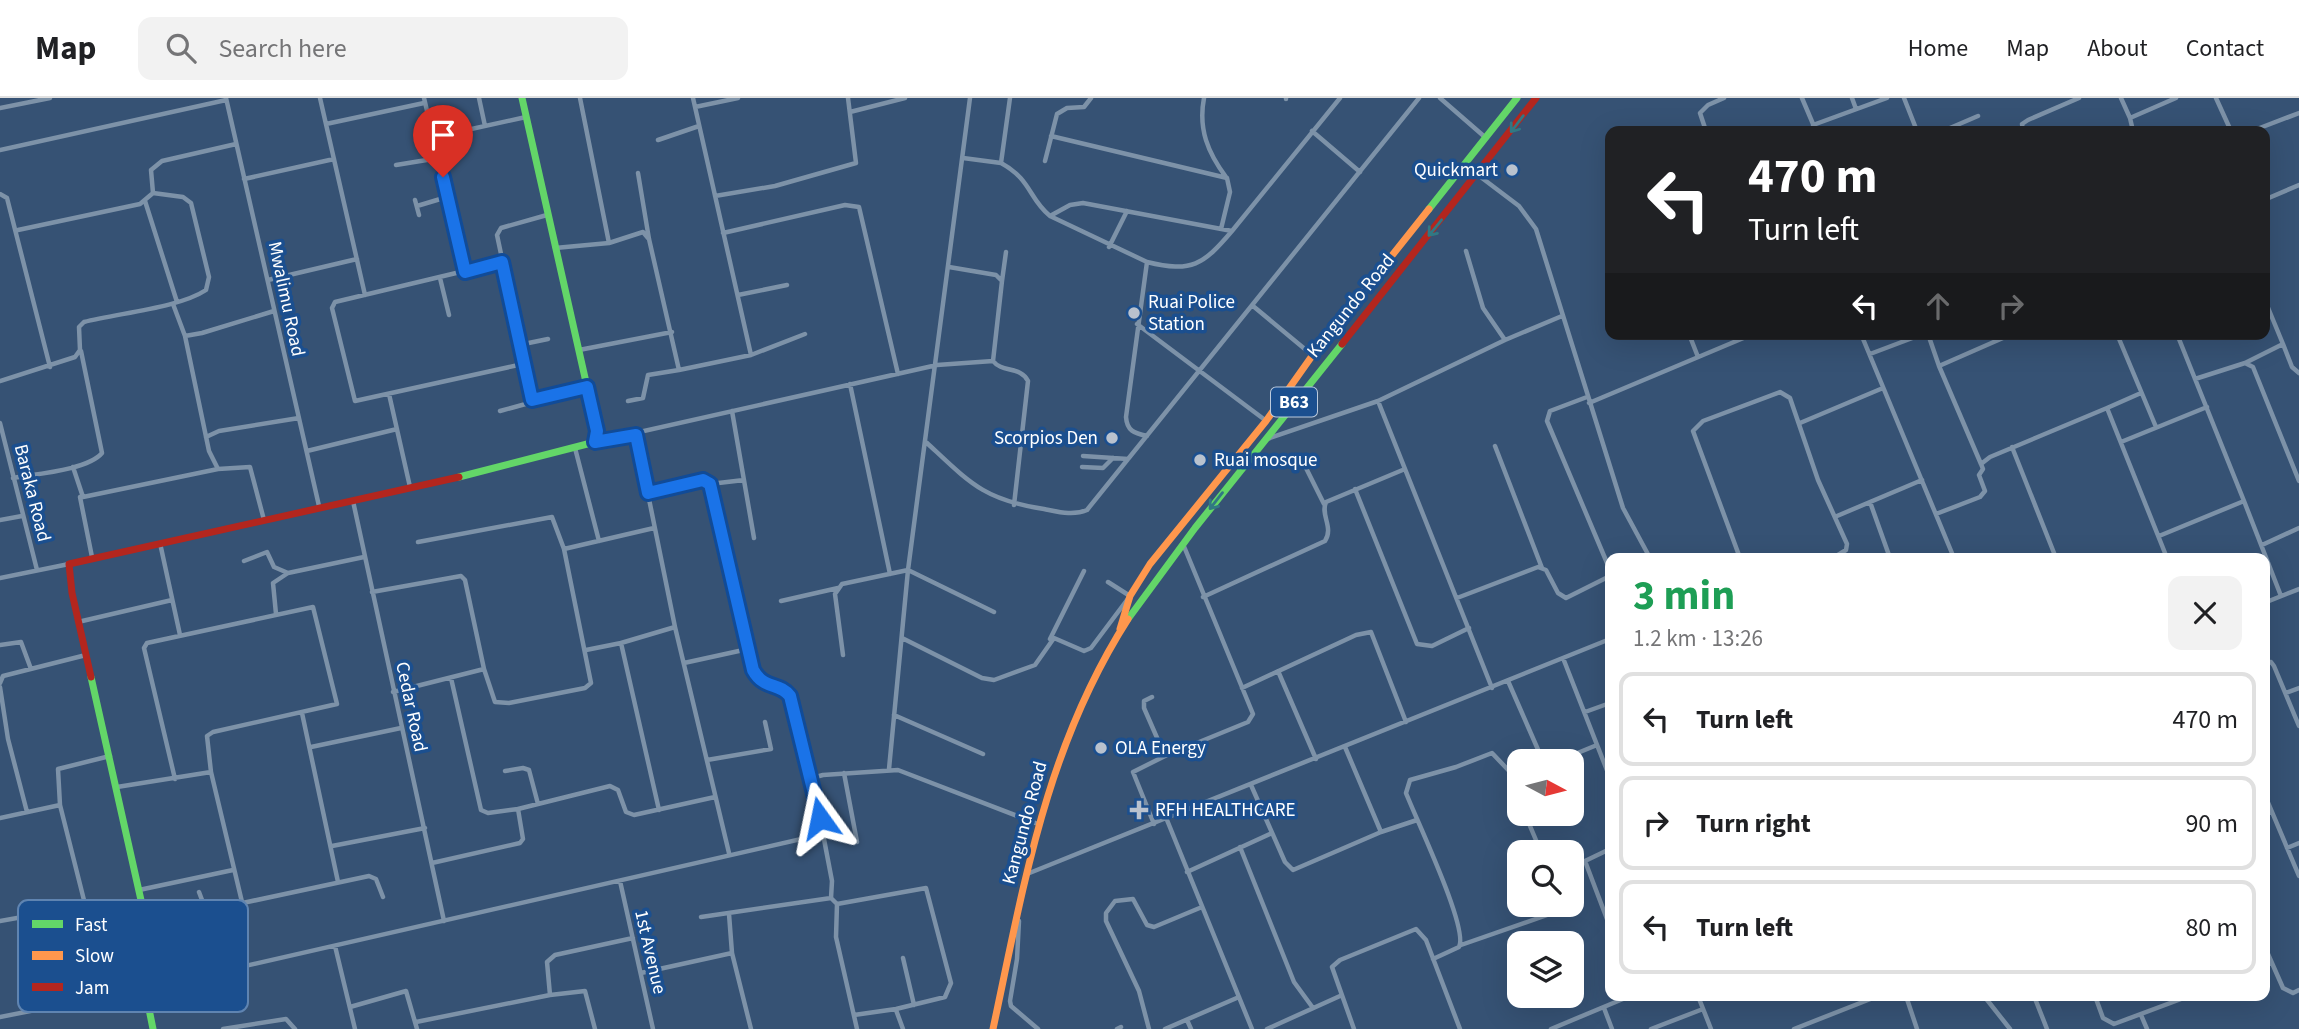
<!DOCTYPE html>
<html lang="en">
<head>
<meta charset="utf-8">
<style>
	body { margin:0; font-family:"Source Sans 3",sans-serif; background:#f2f2f2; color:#202124; height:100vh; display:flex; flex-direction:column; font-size:26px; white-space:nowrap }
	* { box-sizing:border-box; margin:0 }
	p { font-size:23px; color:#757577 }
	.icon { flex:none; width:38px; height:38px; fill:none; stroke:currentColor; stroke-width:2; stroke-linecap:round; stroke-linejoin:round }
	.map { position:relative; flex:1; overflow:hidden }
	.sheet { position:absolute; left:1605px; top:455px; width:665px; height:448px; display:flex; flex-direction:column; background:#fff; border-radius:14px; box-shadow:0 7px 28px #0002 }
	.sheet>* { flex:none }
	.top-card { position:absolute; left:1605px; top:28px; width:665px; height:214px; border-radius:14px; box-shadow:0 7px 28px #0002; background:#202124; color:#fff; overflow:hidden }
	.needle { width:46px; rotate:97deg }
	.buttons { position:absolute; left:1507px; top:651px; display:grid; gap:14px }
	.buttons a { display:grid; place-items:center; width:77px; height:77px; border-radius:14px; background:#fff; box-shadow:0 7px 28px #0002; font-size:35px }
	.pin { position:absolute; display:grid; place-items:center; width:60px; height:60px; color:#fff; margin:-72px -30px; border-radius:50% 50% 50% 0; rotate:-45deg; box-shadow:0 0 7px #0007 }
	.pin .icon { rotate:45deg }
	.me { position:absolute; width:77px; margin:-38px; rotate:348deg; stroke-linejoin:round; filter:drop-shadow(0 0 5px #0008) }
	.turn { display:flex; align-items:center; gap:24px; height:147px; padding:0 28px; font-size:32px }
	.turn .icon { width:91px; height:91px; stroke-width:2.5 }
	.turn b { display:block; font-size:49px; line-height:60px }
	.lanes { display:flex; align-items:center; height:66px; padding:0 28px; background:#0003; justify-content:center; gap:35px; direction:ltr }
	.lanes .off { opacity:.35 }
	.round { display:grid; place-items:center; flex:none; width:74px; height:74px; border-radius:14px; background:#f2f2f2 }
	.headline { display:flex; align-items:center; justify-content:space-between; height:119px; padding:0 28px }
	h1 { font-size:42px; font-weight:700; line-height:52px; color:#1e9e55 }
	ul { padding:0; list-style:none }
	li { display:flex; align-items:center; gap:21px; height:94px; margin:0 14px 10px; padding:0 14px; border:4px solid #e0e0e0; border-radius:14px }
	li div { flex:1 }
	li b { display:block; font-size:26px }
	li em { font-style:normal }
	header { display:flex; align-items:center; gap:42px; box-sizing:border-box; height:98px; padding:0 35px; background:#fff; border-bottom:2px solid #e0e0e0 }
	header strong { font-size:33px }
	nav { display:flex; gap:38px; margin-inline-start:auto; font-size:24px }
	.search { width:490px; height:63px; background:#f2f2f2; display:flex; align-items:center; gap:18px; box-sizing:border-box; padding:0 24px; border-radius:14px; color:#757577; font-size:26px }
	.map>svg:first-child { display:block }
</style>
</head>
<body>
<header>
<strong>Map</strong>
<div class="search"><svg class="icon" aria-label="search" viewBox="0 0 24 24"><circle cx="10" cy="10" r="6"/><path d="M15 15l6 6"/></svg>Search here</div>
<nav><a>Home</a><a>Map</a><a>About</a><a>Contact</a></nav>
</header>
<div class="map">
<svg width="2299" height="931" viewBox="0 0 2299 931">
	<rect width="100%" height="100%" fill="#365274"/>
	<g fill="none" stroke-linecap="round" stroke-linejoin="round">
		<path stroke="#7d92a8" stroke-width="4.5" d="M226 0 319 408
			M320 0 365 197
			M424 0 465 174
			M479 0 485 28
			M580 0 609 145
			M693 0 751 257
			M1204 0C1198 31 1208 55 1226 79
			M1440 0 1486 40
			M1802 0 1816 33
			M1852 0 1856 11
			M1904 0 1917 33
			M2121 0 2130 20 2176 0
			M2216 0 2231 33
			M1286 1V0
			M695 9 738 0
			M0 10 50 0
			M850 14 905 0
			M2130 20 2133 33
			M326 26 424 5
			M1813 27 1887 0
			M1312 33 1360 74
			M1706 33 1700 15 1708 7 1724 0
			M1943 33 1978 18
			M2023 33 2022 26 2028 22 2079 0
			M2252 33 2299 15
			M1051 38 1227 80 1230 94 1221 131
			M435 39 526 19
			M658 42 699 28
			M1609 43 1610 46
			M0 52 226 2
			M963 60 1001 65 1010 0
			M1045 63 1057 16 1067 10 1084 9 1091 0
			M1001 65C1032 82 1028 100 1050 118L1070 107 1083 105 1232 133 1340 0
			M396 67 439 60
			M638 75 649 141 679 272 751 257 805 236
			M1478 77 1519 108 1536 131 1623 410 1650 460
			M244 81 334 61
			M0 96 7 100 50 269
			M715 98 775 88 856 65 848 0
			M415 102 419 117
			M2264 102 2299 87
			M145 103 177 204
			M417 108 447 99
			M1050 118 1147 164 1126 319C1127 333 1134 335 1147 338
			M18 132 140 106 153 95
			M723 135 845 107 859 109 898 276
			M1109 149 1127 113
			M555 150 609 145 643 134 648 140
			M502 164 335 204 332 210 355 303 523 266
			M1147 164C1192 175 1203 167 1232 133
			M949 169 996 177 1002 183 993 263C1002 275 1021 268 1028 283L1014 407
			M440 180 449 217
			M268 182 357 161
			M1002 183 1006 154
			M738 197 787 187
			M2264 200 2283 246
			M173 206 185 238 202 235 274 213
			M1253 208 1312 257
			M1137 226 1265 322
			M1689 236 1698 259
			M1861 236 1954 460
			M1928 236 1939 268
			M2117 236 2156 329
			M2177 236 2244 403
			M185 238 209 353 218 371
			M1505 242 1562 218
			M519 247 548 241
			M579 252 672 234
			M1870 256 1923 236
			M2245 265 2283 246 2292 269 2299 275
			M2195 281 2245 265 2253 269 2299 383
			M0 283 75 259 80 252 79 229 84 224C118 215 179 210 206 192L209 179 191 105 183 99 153 95 151 72 162 63 236 46
			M850 286 890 476
			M389 296 410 389
			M1587 299 1550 313 1547 323 1610 472
			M532 302 497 137 501 130 547 117
			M628 303 643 300 648 277 679 272
			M1378 303 1492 590
			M1589 305 1753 236
			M2107 310 2141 295
			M500 313 587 289
			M732 313 754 440
			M0 325 37 472
			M1800 325 1883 290
			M636 337 675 529 729 755
			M206 339 219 333 299 320
			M1267 341 1378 303 1505 242 1483 210 1466 153
			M595 344 937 267 993 263
			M2121 344 2207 309
			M927 345C970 385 984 402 1044 411 1059 414 1073 418 1087 412L1419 0
			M1495 348 1542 470
			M2012 349 2056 460
			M575 350 599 443
			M307 353 397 331
			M1083 358 1128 361
			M1301 360 1324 406
			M1981 366 1939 268 2012 236
			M73 369 83 399 218 371 250 369 264 422
			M1082 369 1103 370 1113 360
			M13 380C35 376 88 372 102 355L81 253
			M710 386 744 382
			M1355 391 1417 546 1432 548 1469 530
			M648 395 703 382 710 386 753 572C764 592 779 584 790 598L812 680
			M80 399 92 459
			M353 403 444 823
			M1870 404 1890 460
			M1936 416 1980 399 1985 393 1979 377 1983 371 1981 366 1990 359 2107 310 2167 460
			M1837 418 1922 382
			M0 422 22 418
			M2159 438 2244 403 2281 498
			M160 445 180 537
			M2262 447 2299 430
			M564 451 654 430
			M1740 460 1693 333 1703 323 1780 294 1790 300 1818 382 1847 446 1846 452 1833 460
			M2204 460H2205
			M244 463 267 454 274 469 288 475
			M0 480 69 466
			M372 494 461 478 465 482 484 571 495 604 509 605 585 590 591 585 564 451 552 419 418 444
			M1203 499 1325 443C1334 429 1320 417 1326 404L1405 371
			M1457 500 1538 469 1546 472 1558 495 1566 500 1610 478
			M781 503 838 490
			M2264 505 2299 491
			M276 516 273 485 288 475 364 459
			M78 524 172 502
			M902 540 982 580 994 582 1035 567 1054 540 1084 553 1091 550 1130 498 1108 484
			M1050 541 1084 473
			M0 547 21 544 31 571
			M586 552 621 545
			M843 557 835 496 842 486 908 472 994 514
			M1563 560 1610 680
			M684 565 748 551
			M2264 566 2271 564 2274 568 2299 628
			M1278 573 1316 661
			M451 580 481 712 488 715 518 711
			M1508 583 1543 663
			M0 585 3 578 86 557
			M0 589 8 641 27 714
			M1242 590 1356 537 1371 534 1406 624
			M393 594 484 571
			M2286 595 2299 590
			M1152 599 1144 603V610L1165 658 1248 624 1253 616 1183 446
			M1585 614 1610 605
			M302 615 338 784
			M894 617 983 656
			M311 649 401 630
			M1345 649 1381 734 1417 722
			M110 658 58 671 60 707 91 830 104 838 147 829
			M707 662 771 651 765 624
			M1558 663 1597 647
			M889 671 908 472 970 0
			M505 673 523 670 529 672 538 706
			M844 675 857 744
			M1512 676 1519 702
			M175 681 144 550 147 545 313 509 337 606 213 634 207 638 211 674 242 804
			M1251 687 1285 764 1293 772 1381 734
			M117 689 211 674
			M2264 695 2299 778
			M659 712 621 545 675 529
			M1525 716 1541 754
			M2264 717 2272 714
			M0 720 60 707
			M1167 722 1252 931
			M1154 726 1133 674 1165 658
			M823 736 832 783 831 800 837 806 836 839 857 931
			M332 748 425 730
			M1240 749 1294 884 1313 910
			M2287 750 2299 745
			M1610 751 1585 763 1610 829
			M432 765 520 745 523 741 518 711 610 688 618 692 626 714 634 717 715 699
			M1572 767 1585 763
			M1187 774 1272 735
			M1027 776 1610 541
			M620 783 653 931
			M139 792 233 772
			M199 794 205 810 210 812 369 778 376 781 383 799
			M837 806 926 790 951 885 945 899 896 911 854 917
			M729 816 732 855
			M701 819 831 800
			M0 823 84 808
			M1019 823 1017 861 1010 903 1011 908 1038 931
			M1461 847 1550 816 1558 807
			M2264 847 2283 890 2293 895 2299 892
			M335 848 355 931
			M903 860 914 907
			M1433 861 1459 849C1469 831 1416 721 1406 695L1410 682 1456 669 1492 655 1512 676 1519 677
			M2264 867 2271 865
			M641 875 732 855 751 931
			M1698 898 1711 931
			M1906 898 1917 931
			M1984 898 2010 931
			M2034 898 2047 931
			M2095 898 2103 920 2114 926 2189 898
			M350 909 406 893 417 931
			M1604 910 1612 931
			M896 912 903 931
			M2141 917 2147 931
			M0 919 162 887 823 736 812 680 823 677 898 672 1038 726
			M1187 922 1191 931
			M416 924 550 897
			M223 931 286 921 295 931
			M595 931 585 893 550 897 547 864 555 857 633 840
			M1117 931 1121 929
			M1149 931 1139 893 1106 823V815L1115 803 1133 801 1147 827 1154 829 1202 809
			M1165 931 1239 899
			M1267 931 1340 898
			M1354 931 1332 869 1340 862 1416 831 1426 842 1460 931
			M1551 931 1630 898
			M1651 931 1703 911
			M1794 931 1878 898"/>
		<path stroke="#63d668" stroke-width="7" d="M1429 111 1517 0
			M459 379 595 344 597 333 522 0
			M1128 521 1195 430 1342 246
			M91 579 156 869 147 901 153 931"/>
		<path stroke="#ff974d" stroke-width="7" d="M1120 531 1130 498 1150 466 1266 323 1312 258 1429 111
			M993 931C1024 786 1046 649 1128 521"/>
		<path stroke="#b3261e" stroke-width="7" d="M1342 246 1536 0
			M91 579 72 495 69 466 459 379"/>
	</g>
	<defs><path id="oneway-shaft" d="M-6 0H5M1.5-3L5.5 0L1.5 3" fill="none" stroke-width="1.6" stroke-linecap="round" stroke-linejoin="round" transform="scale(1.75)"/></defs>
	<g stroke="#317883">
		<use href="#oneway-shaft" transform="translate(1517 26) rotate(127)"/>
		<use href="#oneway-shaft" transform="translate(1435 130) rotate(129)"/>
		<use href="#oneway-shaft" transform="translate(1216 403) rotate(128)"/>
	</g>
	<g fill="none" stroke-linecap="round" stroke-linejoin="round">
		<defs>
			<path id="route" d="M443 79 465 174 502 164 532 302 587 289 597 333 595 344 636 337 648 395 703 382 710 386 753 572C764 592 779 584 790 598L820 720"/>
		</defs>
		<use href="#route" stroke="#114b97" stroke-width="18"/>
		<use href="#route" stroke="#1a73e8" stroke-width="12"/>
	</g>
	<g fill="#b9c2ce" stroke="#1b4f8f" stroke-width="2.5">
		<circle cx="1512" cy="72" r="7"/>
		<circle cx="1134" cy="215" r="7"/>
		<circle cx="1112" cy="340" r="7"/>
		<circle cx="1200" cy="362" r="7"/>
		<circle cx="1101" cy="650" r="7"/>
		<path d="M1135.5 701.5h7v7h7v7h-7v7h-7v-7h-7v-7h7z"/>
	</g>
	<g text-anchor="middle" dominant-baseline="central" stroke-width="7" stroke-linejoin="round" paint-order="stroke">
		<rect fill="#1b4f8f" stroke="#bbcadd" stroke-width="2" x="1271" y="289.5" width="46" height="29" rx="5"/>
		<g font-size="18" font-weight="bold" fill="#fff">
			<text x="1294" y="304">B63</text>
		</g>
		<g font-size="19" fill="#fff" stroke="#1b4f8f" text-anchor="start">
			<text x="1498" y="72" text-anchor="end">Quickmart</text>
			<text x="1148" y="204">Ruai Police<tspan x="1148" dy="22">Station</tspan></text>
			<text x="1098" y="340" text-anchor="end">Scorpios Den</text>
			<text x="1214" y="362">Ruai mosque</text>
			<text x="1115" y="650">OLA Energy</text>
			<text x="1155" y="712">RFH HEALTHCARE</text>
		</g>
		<g font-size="19" fill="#fff" stroke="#1b4f8f">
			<text transform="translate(286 201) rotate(78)">Mwalimu Road</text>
			<text transform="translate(1351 208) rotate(-51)">Kangundo Road</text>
			<text transform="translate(32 395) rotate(76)">Baraka Road</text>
			<text transform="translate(411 609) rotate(78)">Cedar Road</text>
			<text transform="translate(1025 725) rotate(-75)">Kangundo Road</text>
			<text transform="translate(650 854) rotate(77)">1st Avenue</text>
		</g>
	</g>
	<rect x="18" y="802" width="230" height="112" rx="10" fill="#1b4f8f" stroke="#5f84b1" stroke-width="2"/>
	<rect x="32" y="822" width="31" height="8" fill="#63d668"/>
	<rect x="32" y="853" width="31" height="9" fill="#ff974d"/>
	<rect x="32" y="885" width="31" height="8" fill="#b3261e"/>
	<g font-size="19" fill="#fff">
		<text x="75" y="833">Fast</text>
		<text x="75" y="864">Slow</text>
		<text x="75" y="896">Jam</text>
	</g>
</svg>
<div class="buttons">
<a><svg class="needle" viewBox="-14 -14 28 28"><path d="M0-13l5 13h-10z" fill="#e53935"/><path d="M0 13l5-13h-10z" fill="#757577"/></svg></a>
<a><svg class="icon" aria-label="search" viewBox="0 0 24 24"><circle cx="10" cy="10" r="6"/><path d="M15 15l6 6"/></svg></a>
<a><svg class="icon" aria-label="layers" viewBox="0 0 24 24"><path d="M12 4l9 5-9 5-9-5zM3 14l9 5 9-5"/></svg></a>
</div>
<div class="pin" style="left:443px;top:79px;background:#d93025"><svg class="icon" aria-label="arrive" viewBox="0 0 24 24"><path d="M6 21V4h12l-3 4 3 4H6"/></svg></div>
<svg class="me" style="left:820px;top:720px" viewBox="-20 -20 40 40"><path d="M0-17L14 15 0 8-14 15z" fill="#1a73e8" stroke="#fff" stroke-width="4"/></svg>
<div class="top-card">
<div class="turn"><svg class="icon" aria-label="left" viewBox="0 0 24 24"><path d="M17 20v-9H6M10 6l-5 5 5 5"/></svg><div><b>470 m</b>Turn left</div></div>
<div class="lanes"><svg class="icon" aria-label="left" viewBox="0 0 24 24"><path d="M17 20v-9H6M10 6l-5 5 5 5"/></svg><svg class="icon off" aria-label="ahead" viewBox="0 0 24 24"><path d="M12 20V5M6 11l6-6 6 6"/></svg><svg class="icon off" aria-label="right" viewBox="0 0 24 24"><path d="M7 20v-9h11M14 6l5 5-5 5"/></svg></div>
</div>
<section class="sheet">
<div class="headline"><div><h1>3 min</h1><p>1.2 km · 13:26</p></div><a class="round"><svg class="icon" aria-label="close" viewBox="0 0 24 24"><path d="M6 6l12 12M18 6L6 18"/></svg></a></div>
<ul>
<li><svg class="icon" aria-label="left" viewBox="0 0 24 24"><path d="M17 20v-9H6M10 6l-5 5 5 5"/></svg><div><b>Turn left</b></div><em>470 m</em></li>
<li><svg class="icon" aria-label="right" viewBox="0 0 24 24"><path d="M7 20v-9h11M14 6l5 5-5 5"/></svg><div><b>Turn right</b></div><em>90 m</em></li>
<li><svg class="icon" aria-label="left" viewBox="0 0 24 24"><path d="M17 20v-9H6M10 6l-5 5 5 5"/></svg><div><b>Turn left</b></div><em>80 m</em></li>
</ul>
</section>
</div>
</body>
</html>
